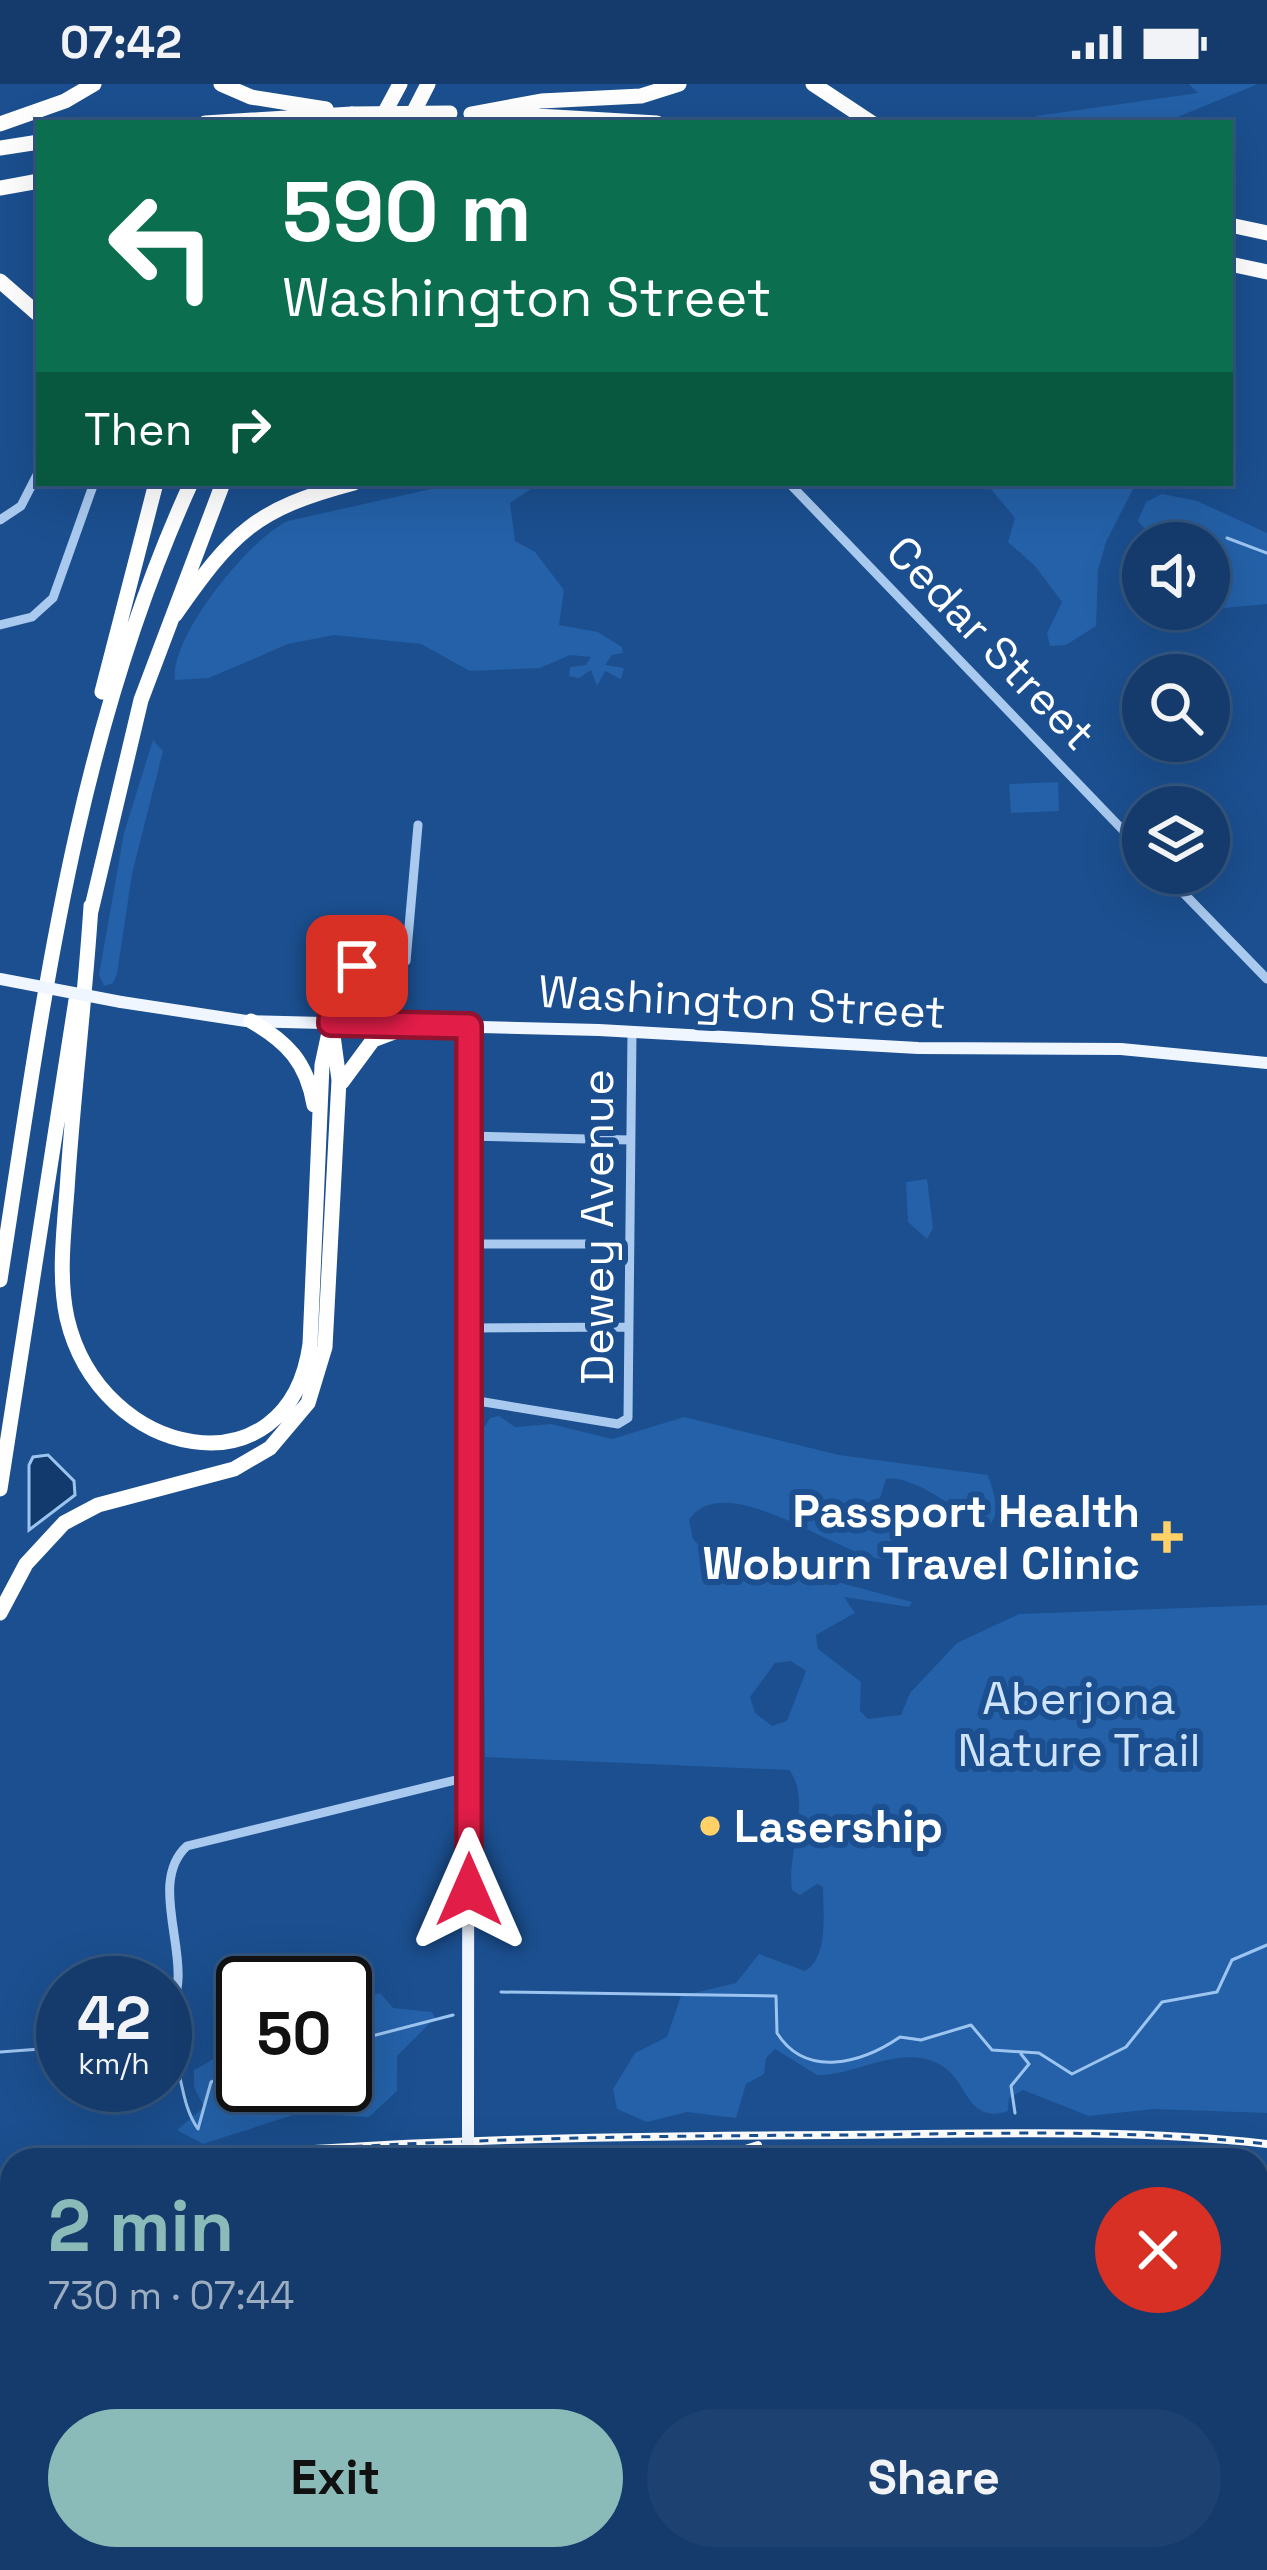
<!DOCTYPE html>
<html lang="en">
<head>
<meta charset="utf-8">
<style>
	body { margin:0; font-family:"Space Grotesk",sans-serif; background:#1d4271; color:#f1f3f6; height:100vh; display:flex; flex-direction:column; font-size:45px; white-space:nowrap }
	* { box-sizing:border-box; margin:0 }
	p { font-size:39px; color:#9dadc1 }
	.icon { flex:none; width:66px; height:66px; fill:none; stroke:currentColor; stroke-width:2; stroke-linecap:round; stroke-linejoin:round }
	.map { position:relative; flex:1; overflow:hidden }
	.drawer { position:absolute; left:0px; top:2064px; width:1269px; height:423px; display:flex; flex-direction:column; background:#143b6b; border-radius:36px 36px 0 0; box-shadow:0 12px 48px #0002,0 0 0 3px #33557e }
	.drawer>* { flex:none }
	.top-card { position:absolute; left:36px; top:36px; width:1197px; height:366px; border-radius:0px; box-shadow:0 12px 48px #0002,0 0 0 3px #33557e; background:#0b6e4f; color:#fff; overflow:hidden }
	.buttons { position:absolute; left:1122px; top:438px; display:grid; gap:24px }
	.buttons a { display:grid; place-items:center; width:108px; height:108px; border-radius:50%; background:#143b6b; box-shadow:0 12px 48px #0002,0 0 0 3px #33557e; font-size:60px }
	.speed { position:absolute; left:36px; top:1872px; display:flex; gap:24px; font-size:60px; font-weight:700; text-align:center }
	.speed>* { display:grid; place-content:center; width:156px; height:156px; border-radius:50%; background:#143b6b; box-shadow:0 12px 48px #0002,0 0 0 3px #33557e; line-height:1 }
	.speed small { font-size:30px; font-weight:400 }
	.speed .limit { border:6px solid #111; border-radius:18px; background:#fff; color:#111 }
	.pin { position:absolute; display:grid; place-items:center; width:102px; height:102px; color:#fff; margin:-51px; border-radius:24px; box-shadow:0 6px 18px #0006 }
	.me { position:absolute; width:132px; margin:-66px; rotate:0deg; stroke-linejoin:round; filter:drop-shadow(0 0 9px #0008) }
	.turn { display:flex; align-items:center; gap:42px; height:252px; padding:0 48px; font-size:54px }
	.turn .icon { width:156px; height:156px; stroke-width:2.5 }
	.turn b { display:block; font-size:84px; line-height:102px }
	.then { display:flex; align-items:center; height:114px; padding:0 48px; background:#0003; gap:24px; font-size:45px }
	.round { display:grid; place-items:center; flex:none; width:126px; height:126px; border-radius:63px; background:#1d4271 }
	.head { display:flex; align-items:center; justify-content:space-between; height:204px; padding:0 48px }
	h1 { font-size:72px; font-weight:800; line-height:90px; color:#8bbbb9 }
	.cta { display:flex; gap:24px; margin-top:auto; padding:24px 48px }
	.cta a { flex:1; height:138px; border-radius:72px; background:#8bbbb9; color:#111; font-size:48px; font-weight:800; line-height:138px; text-align:center }
	.cta a+a { background:#1d4271; color:#f1f3f6 }
	.status { display:flex; justify-content:space-between; align-items:center; height:84px; padding:0 60px; background:#143b6b; direction:ltr }
	.status svg { height:33px; fill:currentColor }
	.map>svg:first-child { display:block }
</style>
</head>
<body>
<div class="status"><b>07:42</b><svg viewBox="0 0 49 12"><path d="M0 12V9h3v3zM5 12V6h3v6zM10 12V3h3v9zM15 12V0h3v12zM26 1h20v11H26zM47 4h2v5h-2z"/></svg></div>
<div class="map">
<svg width="1267" height="2486" viewBox="0 0 1267 2486">
	<rect width="100%" height="100%" fill="#1b4f8f"/>
	<path fill="#2461a8" fill-rule="evenodd" d="M1189 0H1258L1163 39H1030L1036 32 1198 9Z
		M458 399H540L510 419 515 457 535 468 564 506 559 541 598 548 622 563 623 569 612 571 605 581 624 584 621 595 605 587 597 602 591 586 579 594 569 592 570 583 586 581 591 573 570 571 540 584 470 587 421 560 334 551 288 560 209 594 175 596C170 552 250 454 288 437Z
		M1136 399 1106 458 1098 486 1096 542 1066 561 1050 562 1047 549 1062 518 1035 482 1008 458 1015 434 986 399Z
		M1162 410 1197 417 1267 449V520L1201 526 1209 525V459H1157L1138 437 1146 418Z
		M153 656 163 667 132 790 117 890 113 899 104 902 99 891 124 749Z
		M1058 698 1059 727 1011 729 1009 700Z
		M927 1095 933 1144 927 1155 908 1138 906 1098Z
		M499 1332 515 1343 551 1340 612 1355 684 1333 839 1371 988 1391C994 1411 1004 1432 984 1446 963 1429 913 1390 886 1395L874 1433 884 1439 906 1434 909 1441 902 1461 885 1475C841 1475 725 1381 689 1436L693 1455 716 1479 785 1484 912 1518 909 1523 844 1513 855 1529 816 1551 818 1565 861 1598 860 1627 868 1635 901 1631 910 1609 957 1559 1019 1530 1267 1521V2029L1154 2025 1089 2032 1023 2006 1009 2014 1008 2027C965 2042 968 1992 937 1979 897 1961 857 1992 817 1991L775 1965 766 1974 764 1990 746 2000 736 2034 687 2028 647 2038 617 2025 613 2005 635 1969 667 1953 681 1912 736 1899 759 1870 805 1887C829 1873 823 1830 823 1803L817 1800 800 1811 792 1806C786 1771 813 1716 789 1686L485 1673 482 1347 490 1334ZM791 1577 806 1587 787 1637 772 1642 755 1629 750 1613 775 1579Z
		M380 1909 393 1924 432 1928 435 1934 397 1972V2007L369 2033 299 2029 203 2060 177 2046 204 2023 194 2003V1986L219 1972C222 1936 202 1929 243 1913V2001H345V1921Z
		M1005 2475H1114L1075 2486H996Z"/>
	<path fill="#123a6d" stroke="#9cc4f0" stroke-width="3" d="M48 1371 74 1397 75 1411 29 1446V1381L33 1373Z"/>
	<g fill="none" stroke-linecap="round" stroke-linejoin="round">
		<path stroke="#9cc4f0" stroke-width="3" d="M1227 454 1267 469
			M501 1908 776 1912 777 1949C806 1995 862 1979 900 1953L921 1956 971 1941 992 1966 1039 1969 1072 1990 1126 1963 1162 1918 1217 1908 1232 1876 1267 1861
			M165 1957C185 1985 178 2016 198 2045L211 1998 243 1986
			M345 1959 453 1931
			M0 1968 54 1964
			M1015 2029 1011 2002 1029 1980 1021 1970
			M1017 2076 1018 2072
			M1012 2486 1015 2475"/>
		<path stroke="#a9c9ee" stroke-width="9" d="M789 399 1143 767
			M0 436 21 422 39 387
			M0 541 32 533 53 514 94 399
			M1164 789 1267 895
			M331 939C336 842 368 906 406 877L418 741
			M468 1052 630 1056
			M467 1160H630
			M467 1244 629 1243
			M484 1318 618 1340 628 1334 632 948
			M165 1931C203 1888 142 1803 187 1762L468 1693
			M82 2486 84 2475
			M1183 2486 1254 2475"/>
		<path stroke="#f0f6ff" stroke-width="12" d="M121 918 246 937 599 946 918 964 1121 965 1267 979
			M468 2017 469 942
			M219 2486 226 2475"/>
		<path stroke="#fff" stroke-width="15" d="M221 0 251 13 326 25
			M813 0 872 39
			M471 30 541 17 641 12 679 0
			M504 30 657 39
			M205 39 352 30
			M379 39 400 0
			M408 39 428 0
			M0 40 65 17 94 0
			M0 64 39 58
			M0 104 39 97
			M1230 141 1267 149
			M1230 180 1267 188
			M0 197 39 231
			M175 531C233 448 255 425 354 399
			M102 608 156 399
			M91 822C85 917 73 1011 67 1106 64 1148 58 1192 67 1234 100 1376 289 1413 310 1260L322 981 331 939
			M91 827 141 616 223 399
			M251 937C287 958 307 978 314 1021
			M342 998 373 956 413 941
			M0 1196C43 921 74 655 191 399
			M0 1405 76 916
			M0 1529 26 1480 64 1439 98 1421 234 1385 270 1364 308 1319 325 1263 339 996 332 944"/>
		<defs>
			<path id="rail" d="M174 2076C396 2055 616 2052 839 2051 982 2050 1125 2044 1267 2060
				M710 2076 758 2061
				M0 2099 12 2098"/>
		</defs>
		<use href="#rail" stroke="#fff" stroke-width="8"/>
		<use href="#rail" stroke="#1b4f8f" stroke-width="3" stroke-dasharray="9" stroke-linecap="butt"/>
		<path stroke="#f0f6ff" stroke-width="12" d="M0 895 121 918
			M468 2076V2017"/>
		<path stroke="#fff" stroke-width="15" d="M352 30 450 29"/>
	</g>
	<g fill="none" stroke-linecap="round" stroke-linejoin="round">
		<defs>
			<path id="route" d="M357 882 334 899 331 939 469 942V1806"/>
		</defs>
		<use href="#route" stroke="#92132f" stroke-width="30"/>
		<use href="#route" stroke="#e11d48" stroke-width="21"/>
	</g>
	<g fill="#ffd166" stroke="#1b4f8f" stroke-width="4.5">
		<path d="M1161 1435h12v12h12v12h-12v12h-12v-12h-12v-12h12z"/>
		<circle cx="710" cy="1742" r="12"/>
	</g>
	<g text-anchor="middle" dominant-baseline="central" stroke-width="12" stroke-linejoin="round" paint-order="stroke">
		<g font-size="45" fill="#fff" stroke="#1b4f8f">
			<text transform="translate(991 559) rotate(46)">Cedar Street</text>
			<text transform="translate(742 918) rotate(3)">Washington Street</text>
			<text transform="translate(597 1143) rotate(-90)">Dewey Avenue</text>
		</g>
		<g font-size="45" font-weight="bold" fill="#fff" stroke="#1b4f8f" text-anchor="end">
			<text x="1140" y="1427">Passport Health<tspan x="1140" dy="52">Woburn Travel Clinic</tspan></text>
			<text x="734" y="1742" text-anchor="start">Lasership</text>
		</g>
		<g font-size="45" fill="#cfe3fa" stroke="#1b4f8f">
			<text x="1079" y="1614">Aberjona<tspan x="1079" dy="52">Nature Trail</tspan></text>
		</g>
	</g>
</svg>
<div class="buttons">
<a><svg class="icon" aria-label="sound" viewBox="0 0 24 24"><path d="M4 9h4l5-4v14l-5-4H4zM17 9q2 3 0 6"/></svg></a>
<a><svg class="icon" aria-label="search" viewBox="0 0 24 24"><circle cx="10" cy="10" r="6"/><path d="M15 15l6 6"/></svg></a>
<a><svg class="icon" aria-label="layers" viewBox="0 0 24 24"><path d="M12 4l9 5-9 5-9-5zM3 14l9 5 9-5"/></svg></a>
</div>
<div class="speed"><div>42<small>km/h</small></div><div class="limit">50</div></div>
<div class="pin" style="left:357px;top:882px;background:#d93025"><svg class="icon" aria-label="arrive" viewBox="0 0 24 24"><path d="M6 21V4h12l-3 4 3 4H6"/></svg></div>
<svg class="me" style="left:469px;top:1806px" viewBox="-20 -20 40 40"><path d="M0-17L14 15 0 8-14 15z" fill="#e11d48" stroke="#fff" stroke-width="4"/></svg>
<div class="top-card">
<div class="turn"><svg class="icon" aria-label="left" viewBox="0 0 24 24"><path d="M17 20v-9H6M10 6l-5 5 5 5"/></svg><div><b>590 m</b>Washington Street</div></div>
<div class="then">Then<svg class="icon" aria-label="right" viewBox="0 0 24 24"><path d="M7 20v-9h11M14 6l5 5-5 5"/></svg></div>
</div>
<section class="drawer">
<div class="head"><div><h1>2 min</h1><p>730 m · 07:44</p></div><a class="round" style="background:#d93025;color:#fff"><svg class="icon" aria-label="close" viewBox="0 0 24 24"><path d="M6 6l12 12M18 6L6 18"/></svg></a></div>
<div class="cta"><a>Exit</a><a>Share</a></div>
</section>
</div>
</body>
</html>
